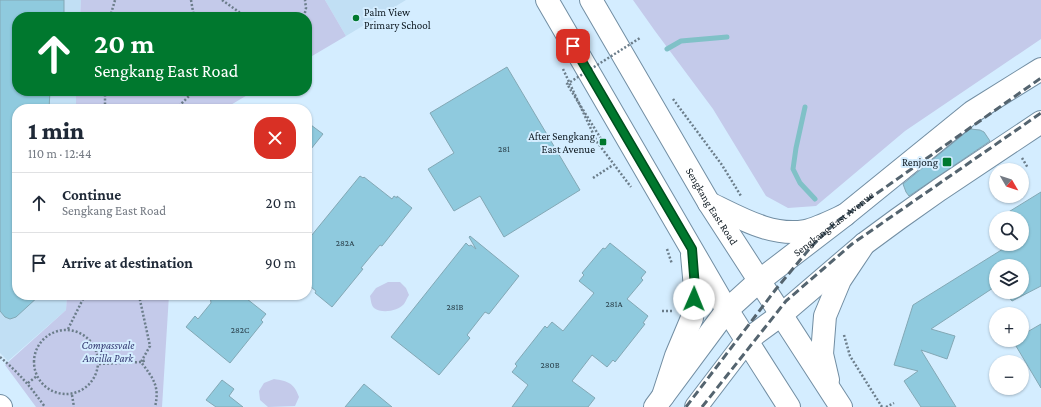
<!DOCTYPE html>
<html lang="en">
<head>
<meta charset="utf-8">
<style>
	body { margin:0; font-family:"Crimson Pro",serif; background:#f6f6f7; color:#1f2937; height:100vh; display:flex; flex-direction:column; font-size:15px; white-space:nowrap }
	* { box-sizing:border-box; margin:0 }
	p { font-size:13px; color:#747a83 }
	.icon { flex:none; width:22px; height:22px; fill:none; stroke:currentColor; stroke-width:2; stroke-linecap:round; stroke-linejoin:round }
	.map { position:relative; flex:1; overflow:hidden }
	.side { position:absolute; left:12px; top:104px; width:300px; height:196px; display:flex; flex-direction:column; background:#fff; border-radius:16px; box-shadow:0 1px 3px #0004 }
	.side>* { flex:none }
	.banner { position:absolute; left:12px; top:12px; width:300px; height:84px; border-radius:16px; box-shadow:0 1px 3px #0004; background:#00782e; color:#fff; overflow:hidden }
	.needle { width:26px; rotate:129deg }
	.fabs { position:absolute; left:989px; top:163px; display:grid; gap:8px }
	.fabs a { display:grid; place-items:center; width:40px; height:40px; border-radius:50%; background:#fff; box-shadow:0 1px 3px #0004; font-size:20px }
	.pin { position:absolute; display:grid; place-items:center; width:34px; height:34px; color:#fff; margin:-17px; border-radius:8px; box-shadow:0 2px 6px #0006 }
	.me { position:absolute; width:44px; margin:-22px; rotate:1deg; stroke-linejoin:round; filter:drop-shadow(0 0 3px #0008) }
	.turn { display:flex; align-items:center; gap:14px; height:84px; padding:0 16px; font-size:18px }
	.turn .icon { width:52px; height:52px; stroke-width:2.5 }
	.turn b { display:block; font-size:28px; line-height:34px }
	.round { display:grid; place-items:center; flex:none; width:42px; height:42px; border-radius:16px; background:#f6f6f7 }
	.head { display:flex; align-items:center; justify-content:space-between; height:68px; padding:0 16px }
	h1 { font-size:24px; font-weight:800; line-height:30px }
	ul { padding:0; list-style:none }
	li { display:flex; align-items:center; gap:12px; height:60px; padding:0 16px; border-top:1px solid #e0e1e3 }
	li div { flex:1 }
	li b { display:block; font-size:15px }
	li em { font-style:normal }
	.map>svg:first-child { display:block }
</style>
</head>
<body>
<div class="map">
<svg width="1041" height="407" viewBox="0 0 1041 407">
	<rect width="100%" height="100%" fill="#d4edff"/>
	<path fill="#c1dff4" d="M0 0H81L80 17H17V91H76V109H17V295H67L66 310 8 361 0 353Z
		M325 0H406L346 36Z"/>
	<path fill="#c4caea" d="M81 0H325L346 36 307 59V17H80Z
		M633 0H1041V39L905 131 816 206 788 208 766 196 713 109 655 31Z
		M76 91H254L224 109H76Z
		M388 282H400L406 288 409 295C407 298 406 301 404 304 398 311 382 314 374 308 371 305 371 300 370 296L376 288Z
		M67 295H169L162 407H36L5 365 66 310Z
		M274 379C288 381 294 383 299 397L295 406 268 407 260 400 259 391 264 383Z"/>
	<g fill="none" stroke-linecap="round" stroke-linejoin="round">
		<path stroke="#80c1c7" stroke-width="5" d="M667 49 681 41 727 37
			M805 107 796 148 793 169 800 183 815 199"/>
	</g>
	<path fill="#8fcade" stroke="#83a8b5" d="M0 0H64V17H17V91H50L49 109H17V295H40L16 317 10 319 5 317 0 311Z
		M507 67 580 190 504 237 480 196 454 211 428 169 454 153 430 113Z
		M307 122 323 134 307 154Z
		M970 129 980 130 984 132 990 141 909 196 906 192 903 184Z
		M360 176 363 178 364 177 392 199 394 196 397 198V196L412 208 382 246 380 245 361 268 363 269 332 307 315 293 316 291 307 284V241Z
		M1041 192V286L1012 301 1005 292H1022V266H996V286L931 329 955 336 947 359 921 350 956 407H921L904 381 918 371 894 365 913 305 1011 244H1022V218H1003L1002 216Z
		M470 236 519 276 489 314 485 312 467 335 470 338 439 375 391 337 466 243 469 246 471 245 476 249 469 237Z
		M610 243 646 272 641 278 643 280 627 299 648 316 643 323 645 324 615 362 613 360 607 367 592 355 572 381 595 398 588 407H512L528 385 512 372 517 366 515 364 545 326 547 328 552 322 563 331 594 293 579 281 584 275 582 273 603 248 605 249Z
		M210 295H242L266 314 261 320 263 322 230 363 186 327 195 316 198 319 211 303Z
		M1041 324V388L1013 341 1022 340V335Z
		M222 380 234 389 229 396 243 407H216L206 400Z
		M364 384 392 407H345Z"/>
	<g fill="none" stroke-linecap="round" stroke-linejoin="round">
		<defs>
			<g id="secondary">
				<path d="M0 406 1 407"/>
				<path id="s1" d="M655 407 727 310 759 281 845 215 972 112 1041 69"/>
				<path d="M696 407 747 340 781 315 864 244 898 219 939 190 1041 122"/>
			</g>
			<g id="primary">
				<path d="M547 0 724 305 789 407"/>
				<path id="s2" d="M591 0 709 203 841 407"/>
				<path d="M709 203C739 217 771 237 805 231 816 229 834 220 845 215"/>
				<path d="M828 380 822 354 825 316 840 280 864 244"/>
				<path d="M663 396 676 356 692 318 695 288 692 255"/>
			</g>
		</defs>
		<use href="#secondary" stroke="#728ea3" stroke-width="24"/>
		<use href="#primary" stroke="#728ea3" stroke-width="24"/>
		<path stroke="#6b7d8a" stroke-width="2.5" stroke-dasharray="2 2" stroke-linecap="butt" d="M191 0 194 17
			M222 0 239 12 242 17
			M113 17 111 14 115 0
			M304 17 306 8 305 0
			M563 69 597 142 631 187
			M103 91 105 94V109
			M673 99 722 165 741 196
			M176 109 192 93 196 91
			M1022 158 1028 168
			M593 178 613 165
			M667 249 672 264
			M140 295V300L150 346 141 362C153 378 160 386 155 407
			M662 311H673
			M68 329 85 295
			M34 362a32 32 0 1 1 64 0a32 32 0 1 1-64 0Z
			M844 335 850 356 882 407
			M0 357C20 374 30 386 45 407
			M99 364 141 362 146 360
			M28 383 37 376
			M72 395 74 407
			M886 407 894 403"/>
		<use href="#secondary" stroke="#fff" stroke-width="22"/>
		<use href="#primary" stroke="#fff" stroke-width="22"/>
		<path stroke="#54646f" stroke-width="3" stroke-dasharray="8 4" stroke-linecap="butt" d="M686 407 776 289 811 247 836 222 1041 78
			M702 407 786 301 852 244 1041 113"/>
		<path stroke="#6b7d8a" stroke-width="2.5" stroke-dasharray="2 2" stroke-linecap="butt" d="M603 142 567 84 640 38"/>
	</g>
	<g fill="none" stroke-linecap="round" stroke-linejoin="round">
		<defs>
			<path id="route" d="M573 46 692 249 695 288 694 299"/>
		</defs>
		<use href="#route" stroke="#004e1e" stroke-width="10"/>
		<use href="#route" stroke="#00782e" stroke-width="7"/>
	</g>
	<g fill="#00782e" stroke="#d4edff" stroke-width="1.5">
		<circle cx="356" cy="18" r="4"/>
		<rect x="599" y="138" width="8" height="8" rx="2"/>
		<rect x="942" y="157" width="10" height="10" rx="2"/>
	</g>
	<g text-anchor="middle" dominant-baseline="central" stroke-width="4" stroke-linejoin="round" paint-order="stroke">
		<g font-size="9" fill="#2d444f">
			<text x="504" y="149">281</text>
			<text x="345" y="243">282A</text>
			<text x="614" y="304">281A</text>
			<text x="455" y="307">281B</text>
			<text x="240" y="330">282C</text>
			<text x="550" y="365">280B</text>
		</g>
		<g font-size="11" fill="#0c171f" stroke="#d4edff" text-anchor="end">
			<text x="364" y="12" text-anchor="start">Palm View<tspan x="364" dy="13">Primary School</tspan></text>
			<text x="595" y="136">After Sengkang<tspan x="595" dy="13">East Avenue</tspan></text>
			<text x="938" y="162">Renjong</text>
		</g>
		<g font-size="11" fill="#0c171f" stroke="#d4edff">
			<text stroke="none"><textPath href="#s2" startOffset="239">Sengkang East Road</textPath></text>
			<text stroke="none"><textPath href="#s1" startOffset="258">Sengkang East Avenue</textPath></text>
		</g>
		<g font-size="11" font-style="italic" fill="#353a73" stroke="#d4edff">
			<text x="108" y="345">Compassvale<tspan x="108" dy="13">Ancilla Park</tspan></text>
		</g>
	</g>
</svg>
<div class="fabs">
<a><svg class="needle" viewBox="-14 -14 28 28"><path d="M0-13l5 13h-10z" fill="#e53935"/><path d="M0 13l5-13h-10z" fill="#747a83"/></svg></a>
<a><svg class="icon" aria-label="search" viewBox="0 0 24 24"><circle cx="10" cy="10" r="6"/><path d="M15 15l6 6"/></svg></a>
<a><svg class="icon" aria-label="layers" viewBox="0 0 24 24"><path d="M12 4l9 5-9 5-9-5zM3 14l9 5 9-5"/></svg></a>
<a>+</a>
<a>−</a>
</div>
<div class="pin" style="left:573px;top:46px;background:#d93025"><svg class="icon" aria-label="arrive" viewBox="0 0 24 24"><path d="M6 21V4h12l-3 4 3 4H6"/></svg></div>
<svg class="me" style="left:694px;top:299px" viewBox="-20 -20 40 40"><circle r="19" fill="#fff"/><path d="M0-13L10 11 0 6-10 11z" fill="#00782e"/></svg>
<div class="banner">
<div class="turn"><svg class="icon" aria-label="ahead" viewBox="0 0 24 24"><path d="M12 20V5M6 11l6-6 6 6"/></svg><div><b>20 m</b>Sengkang East Road</div></div>
</div>
<section class="side">
<div class="head"><div><h1>1 min</h1><p>110 m · 12:44</p></div><a class="round" style="background:#d93025;color:#fff"><svg class="icon" aria-label="close" viewBox="0 0 24 24"><path d="M6 6l12 12M18 6L6 18"/></svg></a></div>
<ul>
<li><svg class="icon" aria-label="ahead" viewBox="0 0 24 24"><path d="M12 20V5M6 11l6-6 6 6"/></svg><div><b>Continue</b><p>Sengkang East Road</p></div><em>20 m</em></li>
<li><svg class="icon" aria-label="arrive" viewBox="0 0 24 24"><path d="M6 21V4h12l-3 4 3 4H6"/></svg><div><b>Arrive at destination</b></div><em>90 m</em></li>
</ul>
</section>
</div>
</body>
</html>
